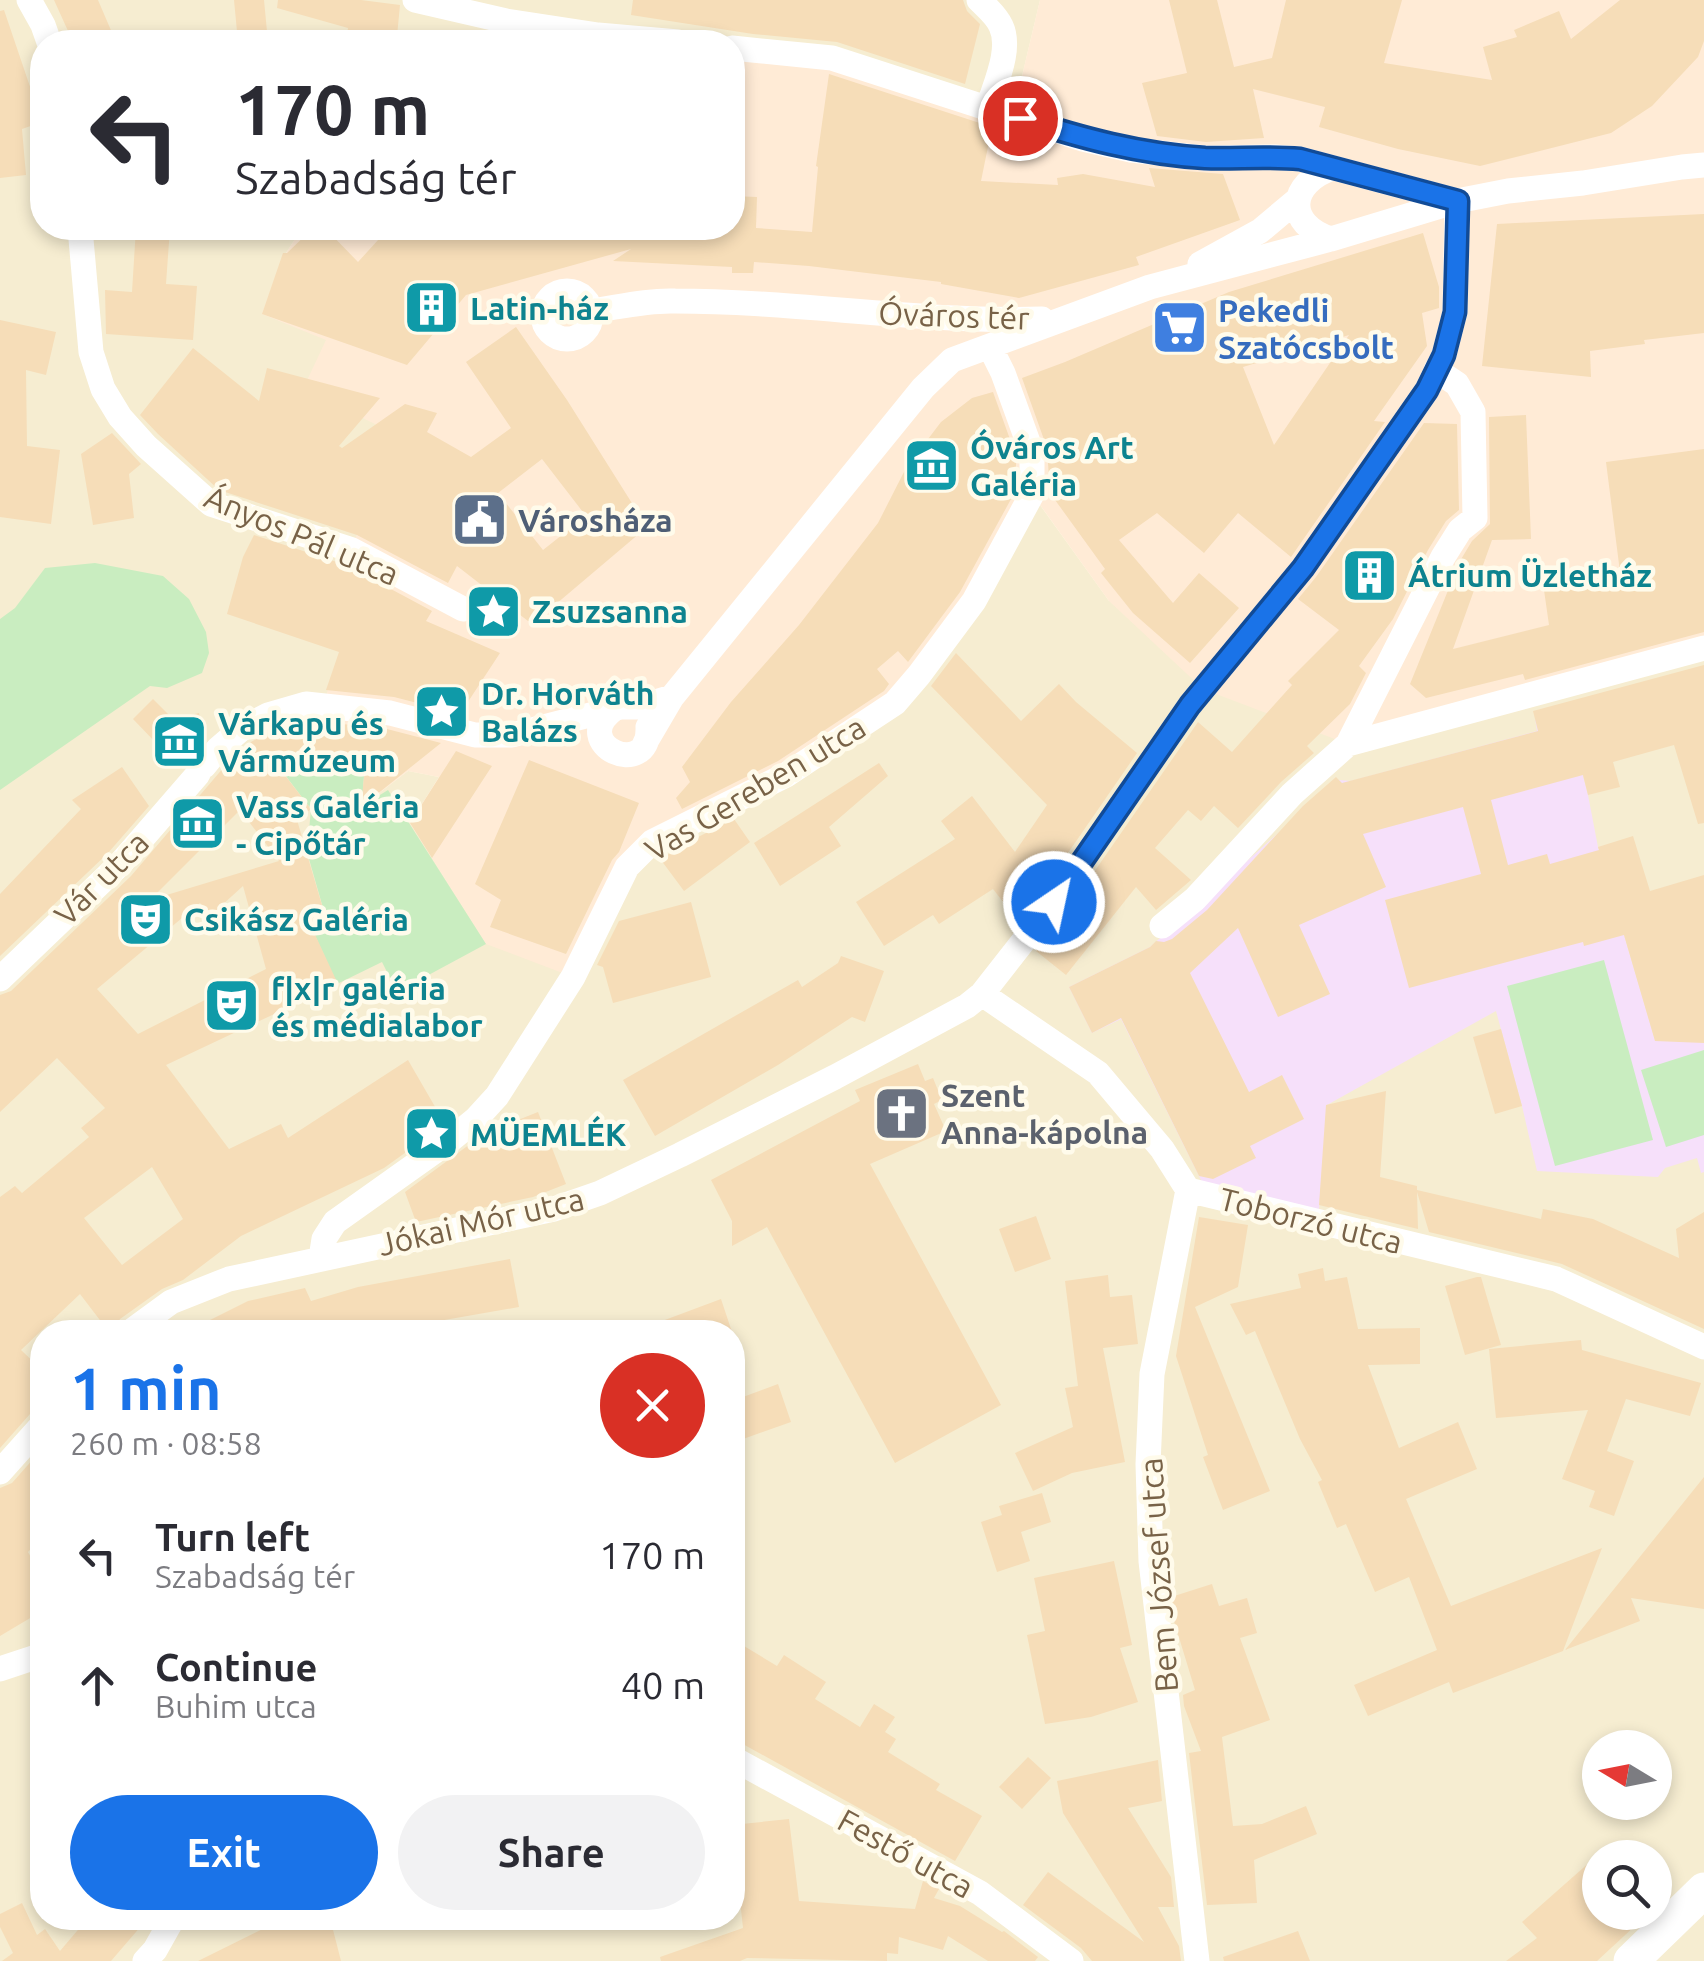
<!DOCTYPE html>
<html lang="en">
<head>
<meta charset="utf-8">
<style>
	body { margin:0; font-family:Ubuntu,sans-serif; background:#f2f2f3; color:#2b2b33; height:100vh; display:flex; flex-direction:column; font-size:38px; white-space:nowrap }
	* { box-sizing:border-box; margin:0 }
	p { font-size:32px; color:#7c7c81 }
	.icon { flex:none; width:55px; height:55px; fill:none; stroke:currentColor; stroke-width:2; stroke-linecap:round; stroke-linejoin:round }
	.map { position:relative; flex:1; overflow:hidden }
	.details { position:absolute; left:30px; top:1320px; width:715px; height:610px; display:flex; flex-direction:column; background:#fff; border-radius:40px; box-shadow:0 5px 15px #0003 }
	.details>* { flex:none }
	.guide { position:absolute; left:30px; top:30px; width:715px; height:210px; border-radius:40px; box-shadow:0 5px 15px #0003; background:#fff; color:#2b2b33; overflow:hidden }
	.needle { width:65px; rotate:280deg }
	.fabs { position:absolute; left:1582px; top:1730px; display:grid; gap:20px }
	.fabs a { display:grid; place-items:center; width:90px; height:90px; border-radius:50%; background:#fff; box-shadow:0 5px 15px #0003; font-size:50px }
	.pin { position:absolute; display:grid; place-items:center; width:85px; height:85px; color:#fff; margin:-42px; border:5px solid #fff; border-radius:50%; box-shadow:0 2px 10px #0007 }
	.me { position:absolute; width:110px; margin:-55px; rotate:34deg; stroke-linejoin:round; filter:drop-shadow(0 0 8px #0008) }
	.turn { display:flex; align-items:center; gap:35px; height:210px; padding:0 40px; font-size:45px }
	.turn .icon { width:130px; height:130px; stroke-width:2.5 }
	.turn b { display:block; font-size:70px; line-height:85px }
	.round { display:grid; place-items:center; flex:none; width:105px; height:105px; border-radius:52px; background:#f2f2f3 }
	.summary { display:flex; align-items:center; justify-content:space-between; height:170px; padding:0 40px }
	h1 { font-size:60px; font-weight:700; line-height:75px; color:#1a73e8 }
	.cta { display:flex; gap:20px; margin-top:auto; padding:20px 40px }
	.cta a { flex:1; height:115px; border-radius:60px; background:#1a73e8; color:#fff; font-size:40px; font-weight:700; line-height:115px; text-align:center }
	.cta a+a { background:#f2f2f3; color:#2b2b33 }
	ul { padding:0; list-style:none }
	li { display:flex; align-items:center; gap:30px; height:130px; padding:0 40px }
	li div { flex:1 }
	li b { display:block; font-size:38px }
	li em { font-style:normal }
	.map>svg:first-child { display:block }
</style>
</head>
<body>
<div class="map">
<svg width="1704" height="1961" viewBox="0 0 1704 1961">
	<rect width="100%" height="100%" fill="#fef9e3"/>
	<path fill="#f6edd1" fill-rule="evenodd" d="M0 0H1040L1012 118 732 42H42V228H302L281 261 327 340 304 389 410 440 381 557 318 717 287 722 298 762 364 776 362 806 408 771 439 777 410 823 486 943 627 867 1032 494 1109 601 1704 652V1961H0ZM42 1332H732V1918H42ZM1600 1748H1655V1802H1600ZM1600 1858H1655V1912H1600Z"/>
	<path fill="#ffebd6" d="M1040 0H1704V652L1348 744 1203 689 1109 601 1033 495 895 703 652 842 573 977 486 944 410 823 439 777 408 771 361 807 363 776 298 762 259 735 287 722 319 717 360 592 380 558 353 542 410 441 303 389 326 340 262 314 281 261 302 228H732L733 56 816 63 1012 118Z"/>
	<path fill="#f6e0fa" d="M1566 710 1588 795 1598 847 1655 1040 1704 1042V1172L1701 1173 1697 1158 1665 1168 1658 1177 1537 1171 1522 1106 1496 1011 1327 1105 1319 1210 1203 1184 1121 1019 1092 1033 1069 987 1150 947 1338 780 1351 781 1537 731 1535 718Z"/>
	<path fill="#c9edc0" d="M95 563 163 576 189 599 206 632 209 653 202 673 167 688 150 686 0 790V619L15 608 45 568Z
		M298 762 364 776 362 806 388 790 486 944 397 992 382 962 337 984 313 931 323 908 307 852 311 809 285 775Z
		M1604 960 1653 1140 1555 1166 1507 986Z
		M1704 1050V1135L1666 1147 1641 1070Z"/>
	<path fill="#f6ddb8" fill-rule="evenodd" d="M54 0H98L116 42H73Z
		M234 0H264L268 42H238Z
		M278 0H361L400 5 397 36 388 35 387 42H346L348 28 277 8Z
		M633 0H963L967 11 980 24 965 84 837 42 753 34 631 15Z
		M1169 0H1217L1234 67 1272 58 1286 0H1402L1384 63 1492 80 1483 47 1517 37 1514 30 1559 11 1571 39 1620 0H1704V41L1698 57 1652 106 1611 133 1480 166 1398 149 1319 127 1325 107 1253 89 1264 138 1206 142 1157 136 1142 83 1187 73Z
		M4 10 42 122 22 129 26 175 0 178V11Z
		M829 74 992 127 981 181 1058 185 1057 178 1083 174 1155 187 1149 168 1223 174 1240 220 1136 257 1139 265 1019 298 941 284V282L809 266 754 262 753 273H732V267L613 261 631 249 466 295 407 365 262 314 283 253H287L313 228H325L358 262 389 228H732V196L757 197 756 228 812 232 818 167 816 166Z
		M1704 214V333L1644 340 1645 344 1590 351 1591 377 1482 366 1497 224Z
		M136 228H170L166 284 197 286 193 340 106 334 105 290 132 292Z
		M1423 233 1439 287V308L1422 313 1427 346 1374 421 1385 422 1291 557 1238 513 1204 553 1157 513 1119 540 1173 603 1199 573 1239 608 1190 663 1133 613 1101 573 1105 569 1050 493 1047 448 1022 378 1065 362 1229 292ZM1349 335 1274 445 1243 367Z
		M0 320 56 332 46 375 26 370 27 446 60 450 51 524 0 517Z
		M516 327 567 400 647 527 536 621H528L457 566 448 583 357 535 219 490 158 434 140 415 193 348 259 401 267 368 380 398 339 446 342 448 405 404 437 413 427 432 471 457 511 428 466 362ZM542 459 586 516 543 550 498 493Z
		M993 392 1016 456V490L960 592 908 662 898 651 877 669 889 684 884 691 778 761 682 809 676 798 690 782 682 767 731 702 799 625 878 523 906 468 941 422 972 398Z
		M1526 415 1531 539 1492 540 1453 649 1549 625 1543 583 1620 572 1606 462 1704 449V632L1525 680 1523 674 1426 698 1410 684 1460 561 1472 541 1490 524 1489 417Z
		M1424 423 1457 424 1459 510 1446 521 1428 550 1393 619 1359 666 1366 673 1350 704 1307 746 1314 753 1281 782 1238 828 1214 806 1201 821 1188 810 1155 848 1191 880 1156 910 1136 887 1066 975 1036 951 1067 911 1198 722 1232 752 1292 685 1288 681 1339 630 1298 599 1316 577Z
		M112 433 141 464 129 474 134 518 93 525 81 454Z
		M254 535 346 565 432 611 426 621 500 653 460 714 394 697 326 690 339 652 227 614 243 557Z
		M956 653 1021 721 1059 684 1076 702 1137 753 1041 892 1018 921 993 889 939 924 933 915 884 946 856 902 955 839 941 821 972 796 1015 852 1047 805 931 686Z
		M1704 665V823L1698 824 1674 745 1613 762 1620 787 1588 795 1583 775 1491 800 1508 865 1547 854 1550 864 1599 850 1598 847 1633 836 1650 891 1704 875V1043L1655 1041 1624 935 1584 946 1583 942 1409 988 1385 900 1481 874 1463 807 1363 834 1386 887 1299 925 1330 994 1278 1017 1238 928 1190 973 1249 1092 1282 1075 1304 1119 1250 1146 1256 1158 1213 1179 1199 1176 1121 1018 1092 1033 1069 987 1150 947 1156 941 1164 942 1172 939 1207 910 1303 806 1336 777 1342 783 1538 731 1533 711Z
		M153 699 173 719 199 713 205 740 181 769 133 719Z
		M307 720 387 729 441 743 361 807 365 767 355 774 270 756 311 809 297 820 326 919 317 910 305 913 338 984 166 1065 229 1149 281 1124 288 1138 408 1060 445 1124 384 1168 241 1236 183 1280 162 1289 120 1319 113 1332H109L80 1294 21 1350 42 1370V1409L30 1414 0 1448V1197L15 1186 22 1193 89 1137 81 1128 105 1108 57 1058 0 1112V995L11 991 131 876 230 760 249 743 274 730ZM240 810 279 861 150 900ZM243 886 266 969 138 1034 97 989 200 903 210 916ZM152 1167 183 1219 122 1265 84 1218Z
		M456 751 492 766 432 858 410 823Z
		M529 760 639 803 619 852 612 860 566 954 490 927 501 900 475 884Z
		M879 763 888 776 829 827 841 846 780 886 754 843Z
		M122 767 149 806 108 853 0 956V894L81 809 72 800Z
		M734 819 750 842 684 891 661 860 678 847Z
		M691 902 711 977 613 1003 603 967 597 965 619 921Z
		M841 956 884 971 865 1022 852 1017 778 1065 655 1136 623 1080 798 980 802 987 838 963Z
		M1501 1029 1522 1106 1495 1114 1473 1037Z
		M918 1064 925 1081 933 1078 942 1100 934 1104 946 1131 870 1164 1001 1405 895 1463 767 1227 732 1246V1221L711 1180 860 1101 855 1090Z
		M1386 1091 1380 1177 1417 1186V1190L1541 1219 1543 1209 1593 1219 1679 1258 1676 1229 1704 1212V1329L1562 1264 1429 1232 1417 1192 1418 1229 1319 1205 1326 1105Z
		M538 1112 566 1184 533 1197 416 1222 405 1192 485 1133Z
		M1036 1216 1051 1259 1015 1272 999 1229Z
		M1199 1217 1248 1225 1238 1287 1195 1307 1270 1491 1223 1510 1203 1457 1208 1455 1176 1356Z
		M510 1259 519 1307 376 1332H186L248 1301 305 1288 311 1301 358 1287Z
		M1323 1268 1325 1281 1347 1277 1358 1329 1420 1328V1364L1368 1365 1399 1448 1458 1422 1477 1469 1406 1499 1451 1606 1602 1548 1563 1651 1453 1693 1449 1682 1368 1716 1354 1685 1437 1650 1409 1577 1375 1592 1346 1524 1337 1528 1318 1482 1322 1480 1300 1439 1255 1331 1246 1335 1230 1304 1301 1288 1298 1274Z
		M1108 1275 1110 1297 1132 1295 1138 1344 1103 1348 1125 1462 1072 1473 1033 1491 1015 1453 1073 1427 1065 1388 1078 1386 1065 1281Z
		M1477 1277H1481L1501 1345 1465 1355 1445 1286Z
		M721 1299 732 1332H639L638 1330Z
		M1581 1340 1582 1350 1701 1383 1690 1416 1626 1399 1607 1451 1634 1461 1614 1516 1589 1507 1595 1491 1562 1479 1588 1410 1496 1418 1489 1349Z
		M778 1384 791 1422 732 1443V1401Z
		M42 1449V1537L28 1552 42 1577V1611L0 1636V1488L12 1483Z
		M1704 1477V1609L1631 1598 1640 1621 1565 1650Z
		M1042 1493 1051 1522 1021 1532 1030 1561 997 1572 981 1522 1002 1515 999 1506Z
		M1114 1561 1132 1645 1120 1648 1138 1702 1091 1717 1045 1724 1027 1635 1045 1631 1034 1578Z
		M1212 1584 1219 1606 1247 1598 1257 1633 1240 1638 1270 1720 1222 1737 1233 1826 1262 1824 1306 1806 1317 1834 1254 1860 1257 1903 1207 1905 1189 1753 1201 1751 1184 1706 1183 1695 1195 1690 1174 1621 1171 1597Z
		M744 1646 777 1666 784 1655 826 1682 815 1699 860 1727 874 1704 895 1717 885 1732 896 1739 888 1752 940 1784 936 1790 982 1816 955 1861 732 1738V1665Z
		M1028 1757 1051 1778 1022 1809 999 1787Z
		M1158 1760 1162 1801 1128 1808 1171 1877 1174 1907H1158L1179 1946 1181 1961H1092L1081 1948 1023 1905 1048 1872 1144 1942 1063 1813 1057 1781Z
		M789 1819 799 1901 915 1909 923 1881 939 1889 934 1898 960 1906 1002 1932 1004 1931 1038 1957 1035 1961H988L948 1936 943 1950 899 1937 898 1954 887 1953V1961L747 1958 740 1961H661L660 1957 743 1928 732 1825Z
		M1600 1853V1912H1650L1597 1961H1506L1537 1938 1522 1922Z
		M22 1903 37 1935 45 1929 60 1951 88 1918H148L111 1961H2L13 1953 0 1927V1914Z
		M285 1918H330L341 1961H198Z
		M1298 1931 1310 1961H1224L1223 1957Z"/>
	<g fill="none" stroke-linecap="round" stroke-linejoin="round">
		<path stroke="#fff" stroke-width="25" d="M29 0 43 25 49 42
			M415 0 506 21 598 35 678 42
			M979 0C987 8 996 15 1001 26 1012 49 995 84 988 108
			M732 48 832 58 1083 139 1131 150 1205 158 1275 157 1300 159 1457 201
			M80 228 91 352 103 389 120 417 146 446 211 504 352 550 463 609
			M1331 239C1285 224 1288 183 1333 168
			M1200 264 1260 231 1297 200
			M543 315a24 24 0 1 1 48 0a24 24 0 1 1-48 0Z
			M591 311C619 307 647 300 675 301 798 301 919 323 1042 319
			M614 709C567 744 650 782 648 727
			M645 743 672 697 923 388 952 360 1150 287 1331 239 1457 201 1508 191 1583 183 1682 167 1704 165
			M1348 744 1704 648
			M204 766 218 749 240 730 268 715 306 704 390 713 475 735H512L621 707H639L672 697
			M1162 926 1195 899 1292 794 1348 744 1443 557 1460 530 1475 518 1473 412 1457 384 1436 370
			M0 979 120 864 198 774
			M982 994 1098 1073 1162 1149 1188 1190 1556 1279 1704 1347
			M1188 1190 1152 1374 1148 1464 1151 1561 1197 1961
			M321 1258 324 1239 335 1222 449 1141 476 1119 497 1096 573 977 627 867 652 842 786 775 895 703 919 675 974 601 1032 494V453L1003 373 990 347
			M130 1332 171 1302 229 1279 554 1209 600 1193 680 1155 835 1077 967 1006 982 994 1054 902 1190 705 1303 568 1427 390 1444 355 1455 312 1457 201
			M0 1472 42 1425
			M0 1669 42 1655
			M732 1758 980 1893 1071 1961
			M145 1961 155 1950 173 1918"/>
		<path stroke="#fff" stroke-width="35" d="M1631 1961 1704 1890"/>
	</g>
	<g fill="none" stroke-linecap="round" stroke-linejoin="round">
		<defs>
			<path id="route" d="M1020 118C1081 138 1140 154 1205 158 1236 159 1268 156 1300 159L1458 201 1455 312 1444 355 1427 390 1303 568 1190 705 1054 902"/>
		</defs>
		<use href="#route" stroke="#114b97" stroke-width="25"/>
		<use href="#route" stroke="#1a73e8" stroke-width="18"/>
	</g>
	<defs>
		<symbol id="building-square" viewBox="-11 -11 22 22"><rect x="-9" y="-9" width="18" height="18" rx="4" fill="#0f9aa8" stroke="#fffbeb"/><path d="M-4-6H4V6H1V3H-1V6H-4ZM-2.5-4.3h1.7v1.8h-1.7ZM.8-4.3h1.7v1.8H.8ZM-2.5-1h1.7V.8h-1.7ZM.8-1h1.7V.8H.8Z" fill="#fff"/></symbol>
		<symbol id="supermarket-square" viewBox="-11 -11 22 22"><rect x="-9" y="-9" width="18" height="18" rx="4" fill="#3f7fe0" stroke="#fffbeb"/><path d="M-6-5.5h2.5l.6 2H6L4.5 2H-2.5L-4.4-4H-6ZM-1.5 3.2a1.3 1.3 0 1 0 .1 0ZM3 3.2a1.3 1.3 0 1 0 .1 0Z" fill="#fff"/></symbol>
		<symbol id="museum-square" viewBox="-11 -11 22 22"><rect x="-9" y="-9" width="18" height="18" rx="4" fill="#0f9aa8" stroke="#fffbeb"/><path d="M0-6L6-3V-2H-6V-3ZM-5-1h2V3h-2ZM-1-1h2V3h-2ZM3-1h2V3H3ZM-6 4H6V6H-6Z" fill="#fff"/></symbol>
		<symbol id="civic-square" viewBox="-11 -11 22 22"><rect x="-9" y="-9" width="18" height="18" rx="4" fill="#5c6f8a" stroke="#fffbeb"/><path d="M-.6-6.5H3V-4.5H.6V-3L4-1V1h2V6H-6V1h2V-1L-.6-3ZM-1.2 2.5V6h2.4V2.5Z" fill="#fff"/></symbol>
		<symbol id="sight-square" viewBox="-11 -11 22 22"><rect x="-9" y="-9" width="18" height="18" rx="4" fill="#0f9aa8" stroke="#fffbeb"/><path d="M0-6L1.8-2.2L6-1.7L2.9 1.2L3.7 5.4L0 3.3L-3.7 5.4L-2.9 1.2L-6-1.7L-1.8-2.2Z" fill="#fff"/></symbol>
		<symbol id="theatre-square" viewBox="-11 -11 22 22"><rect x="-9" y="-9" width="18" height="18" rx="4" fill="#0f9aa8" stroke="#fffbeb"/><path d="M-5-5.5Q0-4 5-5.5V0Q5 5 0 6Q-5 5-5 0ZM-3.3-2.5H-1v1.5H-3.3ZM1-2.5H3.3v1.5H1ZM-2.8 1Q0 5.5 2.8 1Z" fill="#fff"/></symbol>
		<symbol id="church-square" viewBox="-11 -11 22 22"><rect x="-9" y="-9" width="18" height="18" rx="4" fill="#6b7280" stroke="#fffbeb"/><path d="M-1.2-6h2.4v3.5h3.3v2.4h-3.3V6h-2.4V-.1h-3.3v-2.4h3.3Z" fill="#fff"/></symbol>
	</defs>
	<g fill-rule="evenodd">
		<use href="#building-square" x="400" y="276" width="63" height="63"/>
		<use href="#supermarket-square" x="1148" y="296" width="63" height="63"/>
		<use href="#museum-square" x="900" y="434" width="63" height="63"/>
		<use href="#civic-square" x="448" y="488" width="63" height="63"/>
		<use href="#building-square" x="1338" y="544" width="63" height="63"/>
		<use href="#sight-square" x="462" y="580" width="63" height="63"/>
		<use href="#sight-square" x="410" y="680" width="63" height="63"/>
		<use href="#museum-square" x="148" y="710" width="63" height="63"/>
		<use href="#museum-square" x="166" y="792" width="63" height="63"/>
		<use href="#theatre-square" x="114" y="888" width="63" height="63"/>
		<use href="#theatre-square" x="200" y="974" width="63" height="63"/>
		<use href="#church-square" x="870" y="1082" width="63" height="63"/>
		<use href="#sight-square" x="400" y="1102" width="63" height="63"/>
	</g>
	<g text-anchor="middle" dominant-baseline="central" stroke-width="9" stroke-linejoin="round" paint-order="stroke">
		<g font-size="32" font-weight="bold" fill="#0d838f" stroke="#fffbeb" text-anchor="start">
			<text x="470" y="308">Latin-ház</text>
			<text x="970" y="447">Óváros Art<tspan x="970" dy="37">Galéria</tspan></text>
			<text x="1408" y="575">Átrium Üzletház</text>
			<text x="532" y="611">Zsuzsanna</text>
			<text x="481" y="693">Dr. Horváth<tspan x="481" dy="37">Balázs</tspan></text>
			<text x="218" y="723">Várkapu és<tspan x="218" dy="37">Vármúzeum</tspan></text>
			<text x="236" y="806">Vass Galéria<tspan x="236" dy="37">- Cipőtár</tspan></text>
			<text x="184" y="919">Csikász Galéria</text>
			<text x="271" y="988">f|x|r galéria<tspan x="271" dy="37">és médialabor</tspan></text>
			<text x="470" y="1134">MÜEMLÉK</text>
		</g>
		<g font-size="32" font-weight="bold" fill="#366cbe" stroke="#fffbeb" text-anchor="start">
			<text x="1218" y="310">Pekedli<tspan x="1218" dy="37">Szatócsbolt</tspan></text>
		</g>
		<g font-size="32" fill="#786247" stroke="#fffbeb">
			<text transform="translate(954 315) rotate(2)">Óváros tér</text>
			<text transform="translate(302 535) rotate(23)">Ányos Pál utca</text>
			<text transform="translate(755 788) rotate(-31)">Vas Gereben utca</text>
			<text transform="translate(101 878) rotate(-45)">Vár utca</text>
			<text transform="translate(1311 1220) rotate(14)">Toborzó utca</text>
			<text transform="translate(481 1221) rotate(-13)">Jókai Mór utca</text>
			<text transform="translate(1158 1575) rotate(-94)">Bem József utca</text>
			<text transform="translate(906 1853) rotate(29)">Festő utca</text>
		</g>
		<g font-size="32" font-weight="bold" fill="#4e5e75" stroke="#fffbeb" text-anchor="start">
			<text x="518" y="520">Városháza</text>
		</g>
		<g font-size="32" font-weight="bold" fill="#5b616d" stroke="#fffbeb" text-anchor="start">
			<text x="941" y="1095">Szent<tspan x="941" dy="37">Anna-kápolna</tspan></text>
		</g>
	</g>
</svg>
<div class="fabs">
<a><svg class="needle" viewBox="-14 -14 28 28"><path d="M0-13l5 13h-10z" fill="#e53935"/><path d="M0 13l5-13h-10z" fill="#7c7c81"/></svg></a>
<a><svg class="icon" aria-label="search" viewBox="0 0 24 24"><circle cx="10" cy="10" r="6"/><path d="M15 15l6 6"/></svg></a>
</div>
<div class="pin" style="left:1020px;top:118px;background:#d93025"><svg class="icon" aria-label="arrive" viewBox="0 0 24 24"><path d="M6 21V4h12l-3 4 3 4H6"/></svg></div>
<svg class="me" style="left:1054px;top:902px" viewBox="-20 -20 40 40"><circle r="17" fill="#1a73e8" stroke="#fff" stroke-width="3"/><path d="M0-11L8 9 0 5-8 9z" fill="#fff"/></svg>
<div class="guide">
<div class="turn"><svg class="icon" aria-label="left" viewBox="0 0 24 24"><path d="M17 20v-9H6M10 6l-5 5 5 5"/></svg><div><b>170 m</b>Szabadság tér</div></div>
</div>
<section class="details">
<div class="summary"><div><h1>1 min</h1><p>260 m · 08:58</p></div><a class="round" style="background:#d93025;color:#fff"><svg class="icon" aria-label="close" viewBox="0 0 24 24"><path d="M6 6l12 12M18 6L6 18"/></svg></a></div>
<ul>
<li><svg class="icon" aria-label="left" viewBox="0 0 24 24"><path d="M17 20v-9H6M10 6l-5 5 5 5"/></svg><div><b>Turn left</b><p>Szabadság tér</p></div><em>170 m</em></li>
<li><svg class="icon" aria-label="ahead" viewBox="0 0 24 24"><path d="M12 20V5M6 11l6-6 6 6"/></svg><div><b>Continue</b><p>Buhim utca</p></div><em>40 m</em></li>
</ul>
<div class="cta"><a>Exit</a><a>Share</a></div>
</section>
</div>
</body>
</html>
